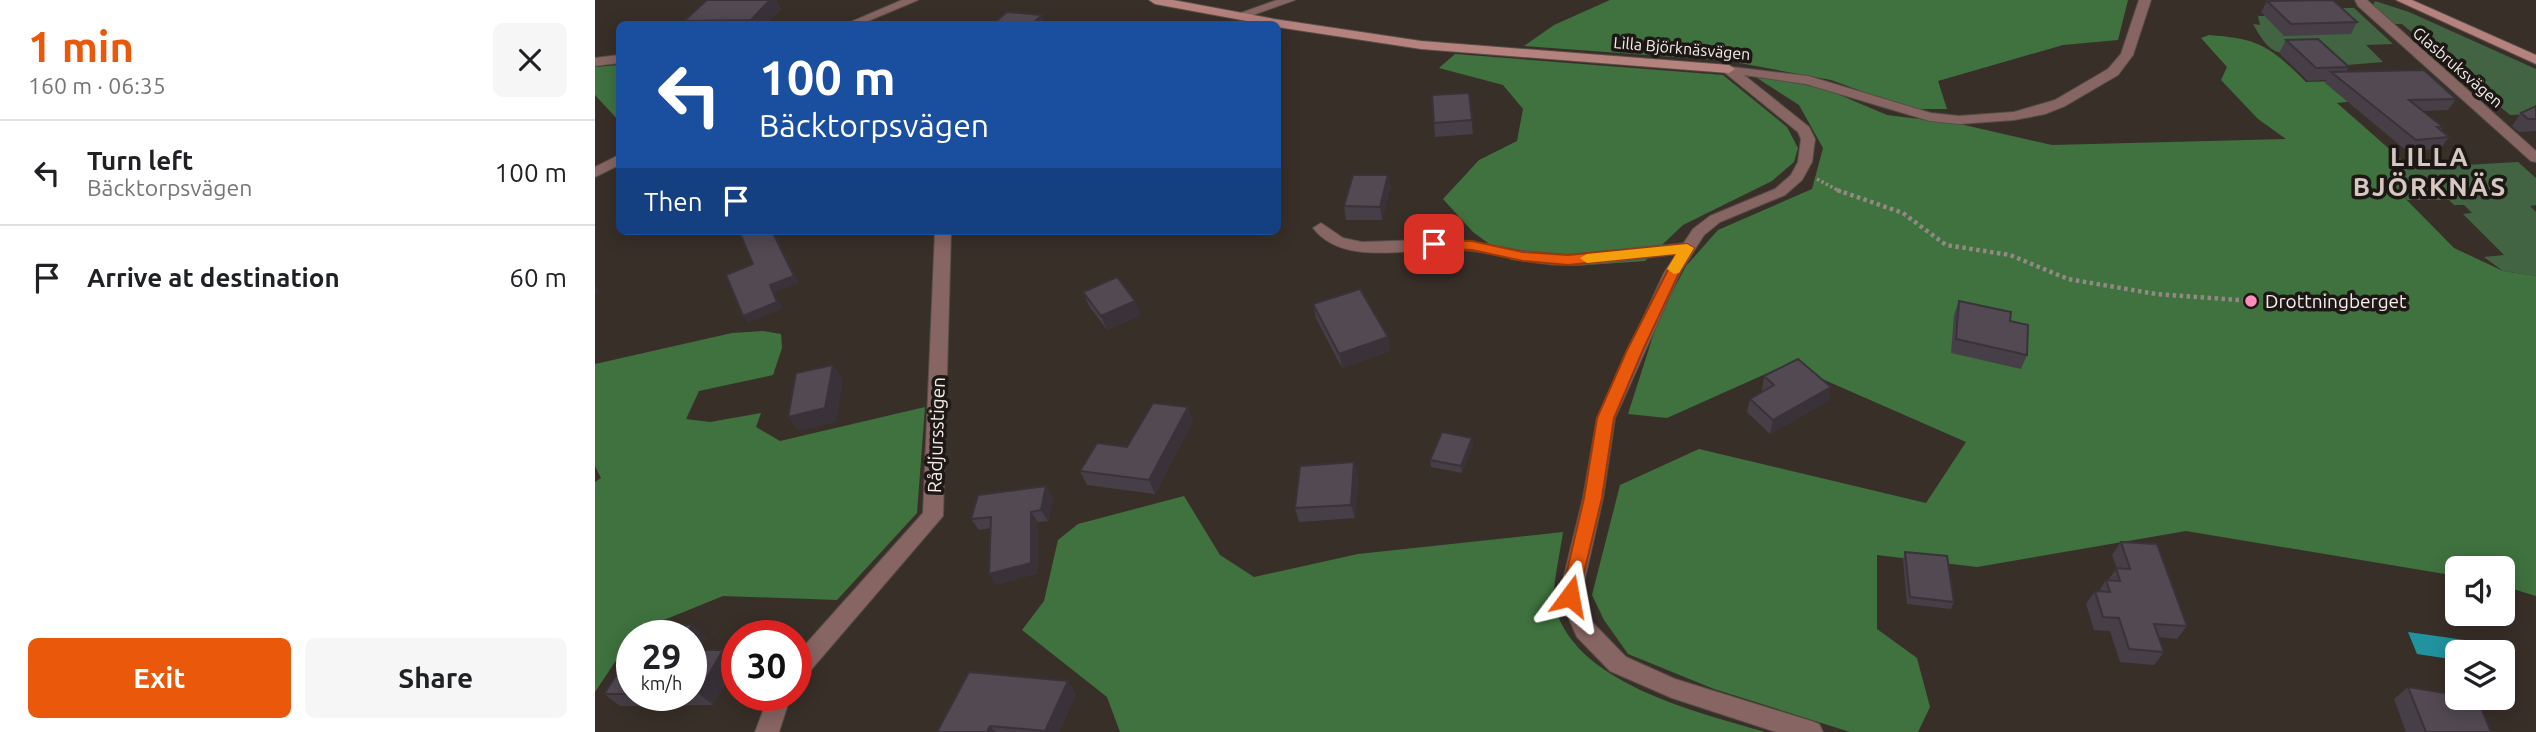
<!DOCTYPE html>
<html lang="en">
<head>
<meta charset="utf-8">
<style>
	body { margin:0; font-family:Ubuntu,sans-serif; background:#f6f6f6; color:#202124; height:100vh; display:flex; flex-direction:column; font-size:26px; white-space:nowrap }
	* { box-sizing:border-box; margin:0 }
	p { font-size:23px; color:#757577 }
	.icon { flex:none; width:38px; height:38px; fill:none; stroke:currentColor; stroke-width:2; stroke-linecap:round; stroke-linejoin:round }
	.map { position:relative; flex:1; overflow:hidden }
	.sheet { display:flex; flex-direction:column; background:#fff; width:595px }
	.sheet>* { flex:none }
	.guide { position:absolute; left:21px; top:21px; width:665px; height:214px; border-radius:10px; box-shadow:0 4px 18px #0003; background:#1a4fa0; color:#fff; overflow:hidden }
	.controls { position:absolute; left:1850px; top:556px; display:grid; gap:14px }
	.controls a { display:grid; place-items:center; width:70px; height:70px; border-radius:10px; background:#fff; box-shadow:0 4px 18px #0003; font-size:35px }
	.speed { position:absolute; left:21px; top:620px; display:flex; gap:14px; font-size:35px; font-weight:700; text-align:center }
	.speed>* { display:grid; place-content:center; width:91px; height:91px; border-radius:50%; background:#fff; box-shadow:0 4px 18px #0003; line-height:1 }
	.speed small { font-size:18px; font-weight:400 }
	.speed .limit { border:10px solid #d22; background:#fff; color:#111 }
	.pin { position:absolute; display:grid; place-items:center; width:60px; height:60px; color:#fff; margin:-30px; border-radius:14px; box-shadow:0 4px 10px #0006 }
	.me { position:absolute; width:77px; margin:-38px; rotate:13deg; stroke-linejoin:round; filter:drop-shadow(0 0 5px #0008) }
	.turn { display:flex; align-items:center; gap:24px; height:147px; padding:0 28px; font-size:32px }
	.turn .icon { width:91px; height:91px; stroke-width:2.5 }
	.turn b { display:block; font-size:49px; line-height:60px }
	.then { display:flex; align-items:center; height:66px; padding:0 28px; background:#0003; gap:14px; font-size:26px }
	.round { display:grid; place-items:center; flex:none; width:74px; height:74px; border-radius:10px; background:#f6f6f6 }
	.overview { display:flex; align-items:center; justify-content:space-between; height:119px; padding:0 28px }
	h1 { font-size:42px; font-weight:600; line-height:52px; color:#ea580c }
	.action { display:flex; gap:14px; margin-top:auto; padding:14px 28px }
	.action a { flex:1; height:80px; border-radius:10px; background:#ea580c; color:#fff; font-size:28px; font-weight:600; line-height:80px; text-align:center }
	.action a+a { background:#f6f6f6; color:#202124 }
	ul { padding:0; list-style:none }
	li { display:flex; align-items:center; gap:21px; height:105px; padding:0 28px; border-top:2px solid #e0e0e0 }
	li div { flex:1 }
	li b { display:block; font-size:26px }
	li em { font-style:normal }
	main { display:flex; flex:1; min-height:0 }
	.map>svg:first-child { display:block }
</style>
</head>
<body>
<main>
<section class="sheet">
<div class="overview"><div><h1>1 min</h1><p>160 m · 06:35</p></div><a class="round"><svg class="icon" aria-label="close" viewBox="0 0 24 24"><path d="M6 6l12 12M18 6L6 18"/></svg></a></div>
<ul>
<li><svg class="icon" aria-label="left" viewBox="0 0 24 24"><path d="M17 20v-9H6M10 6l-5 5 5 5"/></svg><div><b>Turn left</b><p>Bäcktorpsvägen</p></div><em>100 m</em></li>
<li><svg class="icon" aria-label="arrive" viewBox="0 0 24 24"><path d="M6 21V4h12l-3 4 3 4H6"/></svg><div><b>Arrive at destination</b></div><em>60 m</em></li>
</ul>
<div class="action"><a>Exit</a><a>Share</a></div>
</section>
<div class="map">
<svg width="1941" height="732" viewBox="0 0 1941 732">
	<rect width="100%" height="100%" fill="#392f29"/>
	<path fill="#426442" d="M1780 1 1814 12 1941 69V114L1915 115 1807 24H1797L1778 5Z
		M1727 8H1759L1798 44 1771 45 1788 62 1740 66 1725 51C1686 53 1679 62 1658 24L1665 25 1663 16H1670L1677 23H1682Z
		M1923 162 1941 178V205L1935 206 1941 212V276L1908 271 1889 257 1909 255 1868 214 1877 213 1869 205H1859L1854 200H1812L1789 177 1816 168Z"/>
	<path fill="#3f723f" d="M1015 0H1533L1523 40 1468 45 1343 81 1352 109H1315L1236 80 1134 61 929 46 959 25Z
		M1614 35C1666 39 1674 46 1711 82L1746 81 1767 100 1742 103 1816 168 1790 178 1859 248 1908 271 1941 276V596L1908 586V569H1862V576L1591 531 1382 567 1282 555V629L1322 658 1335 707 1323 732H1255L1119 689 1033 654 1009 620 997 595 1025 485 1104 449 1331 503 1371 442 1193 364 1072 418 1033 414 1064 317 1091 266 1123 230 1217 189 1228 148 1204 105 1162 78 1188 80 1233 90 1292 115 1365 124 1457 145 1691 139 1663 119 1626 80 1632 67 1606 38Z
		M860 54 1128 75 1192 127 1203 148 1199 162 1177 181 1088 225 1050 261 979 266 916 260 878 232 848 199 884 160 922 141 928 109 908 85 844 68Z
		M24 65V121L0 95V67Z
		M168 331 186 334 187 348 178 375 104 391 91 419 115 422 166 413 161 427 185 441 330 407 322 513 242 600 128 596 64 622 49 635H37V646L20 662 0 692V482L6 478 0 466V364L137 333Z
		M589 496 625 555 659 577 763 554 968 532C966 548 957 588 959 602 975 683 1103 712 1170 732H525L512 697 427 630 449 601 463 540 483 524Z"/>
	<path fill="#20939f" d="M1813 632 1877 641 1882 653H1862V660L1822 654Z"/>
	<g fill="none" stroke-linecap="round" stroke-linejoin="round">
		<defs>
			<path id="lane" d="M726 223 748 238 767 242 859 239 928 251 973 255 1092 243 1100 248 1092 253C1053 257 1013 264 974 265 934 266 896 250 856 249 814 248 748 267 718 228Z"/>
			<path id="street" d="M307 0H323L266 24H251Z
				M682 0H700L647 19 637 16Z
				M1544 0H1556L1538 55 1523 75 1470 106 1450 114 1419 120 1364 124 1335 121 1211 84 1149 75 1214 127 1220 139 1217 162 1207 180 1190 195 1125 222 1109 235 1085 273 1020 418 1008 498 986 596 998 623 1031 657 1080 679 1216 721 1224 724 1228 732H1181L1077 698 1015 671 982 637 964 596 988 498 1002 418 1069 273 1098 229 1115 216 1180 189 1196 175 1203 162 1206 139 1203 132 1129 72V66L1213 76 1336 113 1364 116 1419 112 1460 100 1513 69 1526 54Z
				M1760 0H1772L1941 151V162L1936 161 1763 6Z
				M24 55V63L0 66V58Z
				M24 155V165L0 177V167Z
				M340 231H356L348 516 209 678 201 681V655L328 513Z
				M174 695H196L184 732H160Z"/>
			<path id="secondary" d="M554 0H578L679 19 826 41 1134 65 1140 69 1134 73 826 49 682 27V24H668L560 4Z
				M1801 0H1817L1941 55V64Z"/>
		</defs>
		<use href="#lane" stroke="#574e48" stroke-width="2"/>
		<use href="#street" stroke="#574e48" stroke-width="2"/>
		<use href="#secondary" stroke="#574e48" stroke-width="2"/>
		<path stroke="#928984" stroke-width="3.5" stroke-dasharray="2.5 2.5" stroke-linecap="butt" d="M1222 179 1246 192"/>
		<path stroke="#928984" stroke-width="4.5" stroke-dasharray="3.5 3.5" stroke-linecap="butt" d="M1242 190 1308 213 1351 245 1415 255 1473 279 1561 294 1656 301"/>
		<use href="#lane" fill="#876563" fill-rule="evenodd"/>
		<use href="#street" fill="#876563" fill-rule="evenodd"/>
		<use href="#secondary" fill="#b6827e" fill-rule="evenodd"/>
	</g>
	<path fill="#473f47" d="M112 0H181L186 9 171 24H92L89 21Z
		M1672 1 1762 22 1756 34 1689 36 1666 12Z
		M1691 40 1754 67 1751 72 1861 99 1853 110 1828 111 1848 127 1846 130 1854 137 1846 148 1813 152 1730 83 1731 80 1713 81 1684 53Z
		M874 93 878 134 840 137 837 95Z
		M1941 106V131L1924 132 1917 126 1926 113Z
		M793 175 795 189 787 220H751L749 206Z
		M488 292 546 315 512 330 494 306Z
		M1364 301 1432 355 1426 369 1356 353 1359 315Z
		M718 304 793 337 795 351 747 368 721 318Z
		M1169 376 1236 387 1233 401 1175 434 1152 412 1155 399 1168 391 1167 390Z
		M598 421 560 494 492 485 485 471 532 447Z
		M877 438 878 445 867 473 836 467 835 460Z
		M759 462 763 476 760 518 704 522 700 508Z
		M451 486 458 497 453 521 443 522V573L401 585 396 528 384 530 376 519Z
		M1526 542 1592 626 1582 639 1564 637 1569 652 1559 665 1525 662 1515 631 1499 630 1491 604 1500 591H1504L1511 580H1513L1522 568 1517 555Z
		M1310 552 1359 602 1356 609 1312 604 1308 559Z
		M96 635 112 637 104 650H128L142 662 118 705 25 706 9 694 37 651V695H96Z
		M1813 687 1896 732H1811L1799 699Z
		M481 694 464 732H342Z"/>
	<path fill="#393339" d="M175 0H181L186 9 171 24H159L156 20Z
		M447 15 450 24H437Z
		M793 175 795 189 787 220 785 207Z
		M177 231H179L204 283 180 292 188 309 153 323 148 316Z
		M0 284 5 292 0 294Z
		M540 301 546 315 512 330 506 316Z
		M793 337 795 351 747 368 744 354Z
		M238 365 248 379 241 422 204 431 193 417Z
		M1236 387 1233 401 1175 434 1178 420Z
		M593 407 598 421 560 494 554 480Z
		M877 438 878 445 867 473 866 466Z
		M759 462 763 476 760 518 756 505Z
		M451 486 458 497 453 521 446 510Z
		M436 512 443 522V573L401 585 394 574Z
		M97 625 112 637 97 662 96 635H91Z
		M128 650 142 662V663L118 705 103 693Z
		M473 681 481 694 464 732H451L450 731Z
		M395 726 401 732H392Z"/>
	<path fill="#524952" stroke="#393339" stroke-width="2" d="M112 0H175L156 20 89 21Z
		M1738 0 1762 22 1696 24 1672 1Z
		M412 12 447 15 437 24H398Z
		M1723 39 1754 67 1721 68 1691 40Z
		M1829 70 1861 99 1814 100 1848 127H1842L1854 137 1821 140 1736 72Z
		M874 93 877 120 839 123 837 95Z
		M1941 106V119H1933L1926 113Z
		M758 175H793L785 207 749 206Z
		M144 231H177L199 276 175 285 182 302 148 316 131 275 158 264Z
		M522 277 540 301 506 316 488 292Z
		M765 289 793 337 744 354 718 304Z
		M1364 301 1416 312 1415 321 1433 325 1432 355 1361 339Z
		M1203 359 1236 387 1178 420 1155 399 1179 385 1169 376Z
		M238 365 230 408 193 417 201 373Z
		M558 403 593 407 554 480 485 471 502 443 532 447Z
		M847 432 877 438 866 466 835 460Z
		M759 462 756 505 700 508 705 466Z
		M451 486 446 510 436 512V563L394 574 396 517 376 519 383 495Z
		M1526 542 1562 544 1592 626 1559 624 1569 652 1534 649 1524 618 1508 617 1500 591 1515 592 1511 580 1525 581 1521 568 1535 569Z
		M1310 552 1352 556 1359 602 1315 597Z
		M54 625H97L91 635H47Z
		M96 650H128L103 693H96Z
		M37 651V694H9Z
		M374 672 473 681 450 731 395 726 392 732H342Z
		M1813 687 1862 695V698H1882L1896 732H1831Z"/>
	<path fill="#ea580c" stroke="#983908" stroke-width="2" d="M839 240 877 241 928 252 973 255 1092 244 1099 248 1084 273 1048 350 1019 418 1007 498 982 602 975 605 968 602 966 596 989 498 1002 418 1032 350 1081 254 973 265 928 261 877 250 834 248 832 244Z"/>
	<path fill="#f59e0b" d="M1092 244 1099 248 1084 273 1079 274 1072 269 1081 254 992 263 985 258 992 254Z"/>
	<circle fill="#fe8ebc" stroke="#1d1815" stroke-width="2.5" cx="1656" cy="301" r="7"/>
	<g text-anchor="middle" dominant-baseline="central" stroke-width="7" stroke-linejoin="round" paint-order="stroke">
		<g font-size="16" fill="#f5eeea" stroke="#1d1815">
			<text transform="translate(1087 48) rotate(5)">Lilla Björknäsvägen</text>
			<text transform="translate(1863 67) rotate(41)">Glasbruksvägen</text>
		</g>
		<g font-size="19" fill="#f5eeea" stroke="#1d1815" text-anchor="start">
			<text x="1670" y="301">Drottningberget</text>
		</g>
		<g font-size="19" fill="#f5eeea" stroke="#1d1815">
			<text transform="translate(341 435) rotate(-88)">Rådjursstigen</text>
		</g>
		<g font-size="26" font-weight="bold" letter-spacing="2" fill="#d6c8c1" stroke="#1d1815">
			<text x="1835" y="156">LILLA<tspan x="1835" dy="30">BJÖRKNÄS</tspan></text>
		</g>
	</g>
</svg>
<div class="controls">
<a><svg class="icon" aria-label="sound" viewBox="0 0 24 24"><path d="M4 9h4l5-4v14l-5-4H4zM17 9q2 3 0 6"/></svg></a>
<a><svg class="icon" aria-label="layers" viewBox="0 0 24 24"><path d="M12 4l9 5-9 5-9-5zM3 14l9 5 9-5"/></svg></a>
</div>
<div class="speed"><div>29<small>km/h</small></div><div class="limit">30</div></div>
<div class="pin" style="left:839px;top:244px;background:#d93025"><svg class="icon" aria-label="arrive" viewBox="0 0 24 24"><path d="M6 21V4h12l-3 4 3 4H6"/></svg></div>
<svg class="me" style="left:975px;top:596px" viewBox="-20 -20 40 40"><path d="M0-17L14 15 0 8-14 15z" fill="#ea580c" stroke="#fff" stroke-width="4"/></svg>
<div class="guide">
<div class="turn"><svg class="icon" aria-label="left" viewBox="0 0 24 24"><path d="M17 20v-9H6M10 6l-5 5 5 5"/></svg><div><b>100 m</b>Bäcktorpsvägen</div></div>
<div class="then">Then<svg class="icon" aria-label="arrive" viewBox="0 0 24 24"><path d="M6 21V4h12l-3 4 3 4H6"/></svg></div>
</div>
</div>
</main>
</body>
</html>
